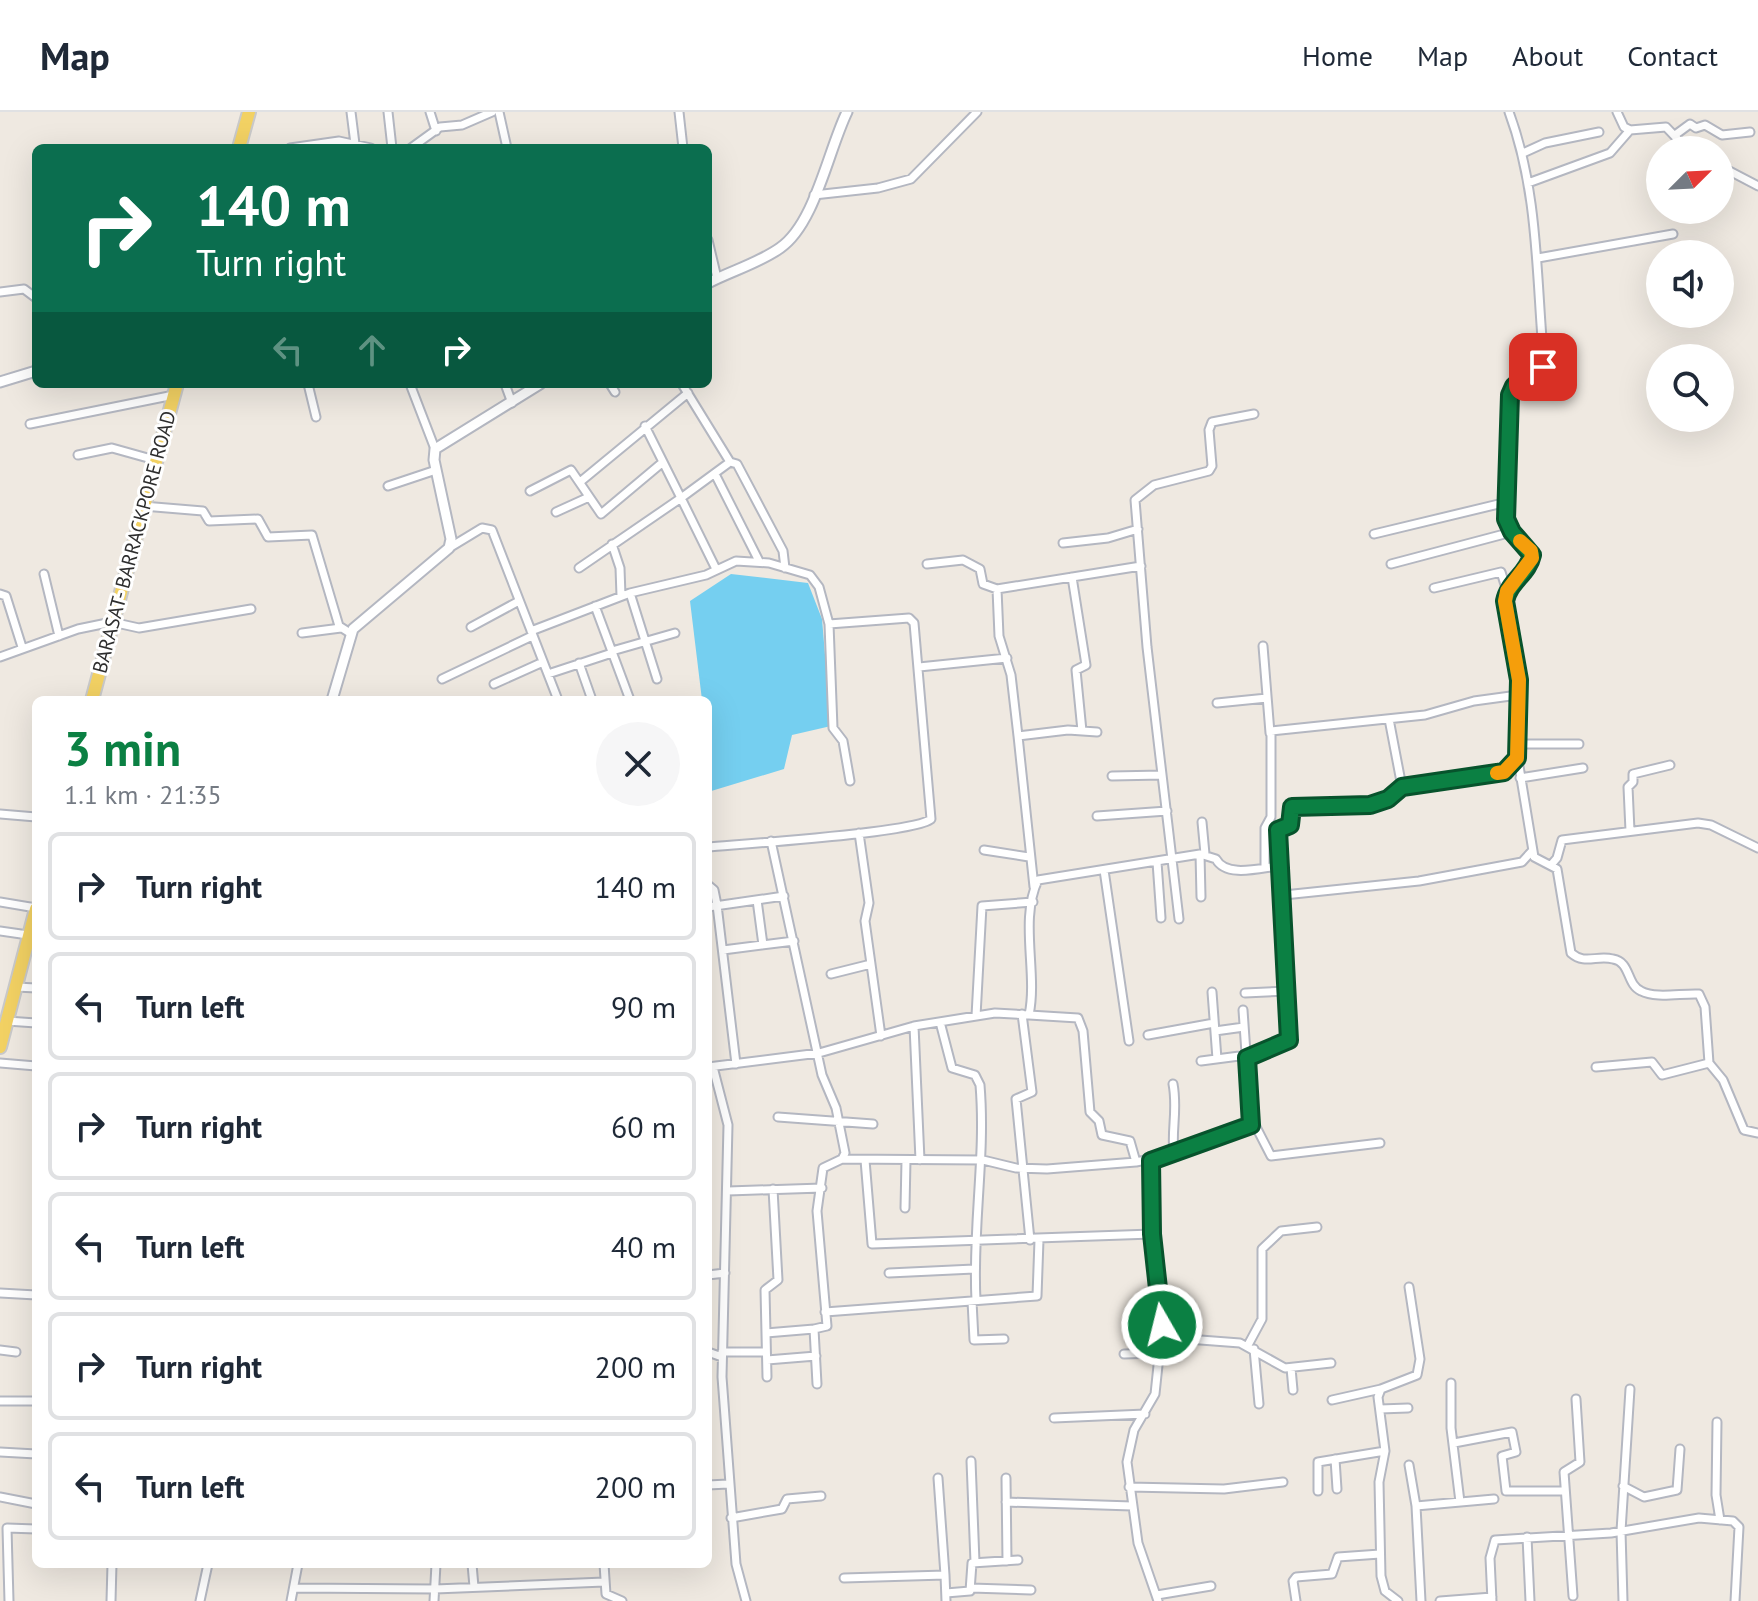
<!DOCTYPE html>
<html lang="en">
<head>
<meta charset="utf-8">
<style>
	body { margin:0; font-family:"PT Sans",sans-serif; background:#f6f6f7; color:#1f2937; height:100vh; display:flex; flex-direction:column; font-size:30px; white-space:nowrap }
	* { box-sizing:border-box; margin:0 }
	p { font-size:26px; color:#747a83 }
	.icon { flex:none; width:44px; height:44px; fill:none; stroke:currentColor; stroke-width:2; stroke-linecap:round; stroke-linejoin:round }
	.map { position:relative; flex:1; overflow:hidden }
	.drawer { position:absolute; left:32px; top:584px; width:680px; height:872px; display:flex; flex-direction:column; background:#fff; border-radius:12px; box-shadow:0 8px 32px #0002 }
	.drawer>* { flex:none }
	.banner { position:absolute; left:32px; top:32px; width:680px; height:244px; border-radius:12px; box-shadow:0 8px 32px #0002; background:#0b6e4f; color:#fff; overflow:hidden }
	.needle { width:52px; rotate:66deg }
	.buttons { position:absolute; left:1646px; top:24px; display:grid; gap:16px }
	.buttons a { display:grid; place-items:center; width:88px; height:88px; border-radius:50%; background:#fff; box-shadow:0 8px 32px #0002; font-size:40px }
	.pin { position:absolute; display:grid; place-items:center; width:68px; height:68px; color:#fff; margin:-34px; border-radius:16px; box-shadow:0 4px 12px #0006 }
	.me { position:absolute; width:88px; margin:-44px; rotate:352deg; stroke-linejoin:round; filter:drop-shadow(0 0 6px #0008) }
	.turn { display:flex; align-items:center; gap:28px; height:168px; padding:0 32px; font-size:36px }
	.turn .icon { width:104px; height:104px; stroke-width:2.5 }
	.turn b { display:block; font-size:56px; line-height:68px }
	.lanes { display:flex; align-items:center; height:76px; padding:0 32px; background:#0003; justify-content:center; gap:40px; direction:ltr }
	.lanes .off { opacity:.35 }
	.round { display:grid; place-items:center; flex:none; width:84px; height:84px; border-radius:42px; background:#f6f6f7 }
	.headline { display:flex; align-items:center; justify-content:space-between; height:136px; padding:0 32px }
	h1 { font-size:48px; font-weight:700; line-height:60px; color:#0b8043 }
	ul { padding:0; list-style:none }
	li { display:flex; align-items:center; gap:24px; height:108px; margin:0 16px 12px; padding:0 16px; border:4px solid #e0e1e3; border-radius:12px }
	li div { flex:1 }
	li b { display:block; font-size:30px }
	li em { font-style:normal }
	header { display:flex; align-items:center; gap:48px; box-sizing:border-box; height:112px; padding:0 40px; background:#fff; border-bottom:2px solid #e0e1e3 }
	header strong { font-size:38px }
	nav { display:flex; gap:44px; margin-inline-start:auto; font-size:28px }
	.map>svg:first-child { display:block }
</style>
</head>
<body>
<header>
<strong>Map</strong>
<nav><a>Home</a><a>Map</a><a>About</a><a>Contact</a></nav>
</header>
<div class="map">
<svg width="1758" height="1489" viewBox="0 0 1758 1489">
	<rect width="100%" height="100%" fill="#efe9e1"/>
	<path fill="#75cff0" d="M731 462 808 471 822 507 831 614 792 623 784 657 708 680V588H702L690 489Z"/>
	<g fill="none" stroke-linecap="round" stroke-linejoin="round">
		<defs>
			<path id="minor" d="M351 0 355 32
				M388 0 392 36
				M430 0 436 19
				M499 0 507 36
				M679 0 683 36
				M1509 0C1539 81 1536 166 1544 251L1539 259 1514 274 1509 293 1506 407 1512 420 1532 443C1528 462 1509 469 1505 489L1519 568 1517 642 1534 745 1557 757 1571 841C1585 853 1596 843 1613 847 1631 850 1626 872 1641 879 1656 887 1681 881 1699 882L1705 895 1709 951 1723 968 1744 1018 1758 1021
				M1617 0 1624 15 1630 18
				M1675 23 1690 12 1696 16 1705 13 1722 23 1750 20
				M290 36 339 29 371 36
				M411 36 440 15 462 13 492 0
				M1523 41 1545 31 1599 20
				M1720 54 1758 74
				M1528 71 1610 41 1630 18 1666 15 1688 38
				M814 83 878 76 911 67 977 0
				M708 128 717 166
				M1538 146 1673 122
				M0 180 24 177 36 186
				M308 272 316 305
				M410 272 435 337
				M505 272 512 291
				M610 272 615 280
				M682 272 730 350 681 386 716 457
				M30 312 174 283
				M78 343 112 336 155 348
				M730 350 737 352 783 439 785 456
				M715 362 759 449
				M580 370 688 281
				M388 374 436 358
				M530 379 571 358 601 402 663 350
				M143 394 203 399 209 409 258 407 268 425 312 423 339 514 350 521
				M556 400 589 385
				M1374 422 1507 390
				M1063 431 1108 426 1138 417
				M612 432 620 456 621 484
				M449 436 482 416 492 418 558 588
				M927 452 963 448 980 457 983 472 997 477
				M1391 452 1512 420
				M579 456 681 386 645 314
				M44 462 59 524
				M1072 465 1086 553 1076 558 1082 619
				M1434 476 1501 460 1507 479
				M630 481 657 567
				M0 482 6 484 22 535
				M595 494 630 588
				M471 515 519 489
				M531 519 630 481 706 463 736 449 769 451 810 463 819 475 829 512
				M302 521 341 516
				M1263 534 1270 621
				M612 539 675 521
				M0 545 78 517 112 510 139 516 251 497
				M579 551 592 588
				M919 555 1007 546
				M548 562 612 541
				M442 567 532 524
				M494 572 543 550
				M1217 591 1267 586
				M1389 607 1402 675
				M1018 624 1011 563 999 524 997 477 1141 454
				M1517 632H1579
				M1112 664 1162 663
				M1520 666 1583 656
				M0 702 36 705
				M1097 704 1167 699
				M1202 710 1205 742
				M1630 719 1628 675 1633 670V662L1670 653
				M859 721 869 791 865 809 881 924
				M771 729 822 963 836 996 845 1041 842 1047 823 1056 817 1099 827 1214 814 1217
				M708 735C741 732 915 721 931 707L914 511 909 506 829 512 833 616 843 629 850 669
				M984 738 1029 745
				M1200 742 1201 785
				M1157 750 1161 806
				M1551 753 1557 746 1562 728 1698 711 1711 713 1758 736
				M1265 755V716L1271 705V619L1425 603 1474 589 1518 583
				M1279 755 1281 745 1278 718 1290 713 1292 695 1370 693 1388 687 1402 675 1504 660 1517 646
				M1104 758 1129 929
				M708 773 714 778 717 793 736 952
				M1034 775 1018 624 1068 618 1097 620
				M1284 783 1419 769 1522 750 1532 739
				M757 788 763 833
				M0 790 36 796
				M708 795 784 784
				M1179 807 1147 535 1135 388 1154 373 1209 359 1212 354 1209 318 1212 310 1254 302
				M0 819 28 823
				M723 838 794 829
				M831 862 871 852
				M16 875 36 876
				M1212 880 1217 947
				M1245 881 1288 879
				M1022 902 1032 980 1016 987 1030 1128
				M976 904 982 794 1033 790
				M7 909 36 911
				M940 910 952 956 975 963 980 973C986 1045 972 1116 976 1188
				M914 914 920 1048
				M1215 919 1244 915
				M1148 923 1214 911
				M1201 949 1247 943
				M0 951 36 954
				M708 955 819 941 914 914 995 901 1029 903C1038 861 1019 808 1038 768L1200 742 1216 747C1226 766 1260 756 1278 754L1281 762 1289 928 1247 946
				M713 955 728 1013 722 1265 736 1452 746 1489
				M1596 955 1652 950 1662 963 1709 951
				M778 1005 873 1012
				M1253 1009 1271 1044 1380 1031
				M1174 1042 1251 1013 1243 898
				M842 1047 983 1048 1016 1056 1047 1057 1136 1050 1130 1029 1102 1023 1099 1009 1090 1000 1083 919 1078 906 1029 903
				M865 1048 872 1132 1152 1122
				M1151 1049 1152 1122 1161 1225 1155 1282 1134 1318 1127 1350 1138 1431 1158 1489
				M1136 1050 1174 1042C1171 1018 1178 998 1173 972
				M728 1079 822 1076
				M905 1096 906 1048
				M889 1161 974 1157
				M708 1163 725 1161
				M0 1181 36 1183
				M972 1189 974 1228 1004 1227
				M825 1200 1037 1184 1039 1128
				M766 1221 814 1217 817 1272
				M1161 1225 1240 1231 1285 1256 1331 1251
				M1248 1233 1262 1207V1137L1281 1119 1317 1115
				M1254 1237 1259 1292
				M0 1238 16 1240
				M708 1240 722 1245
				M722 1240H766
				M1124 1242 1159 1241
				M767 1248 816 1244
				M1291 1256 1293 1278
				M767 1265 765 1178 778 1168 773 1077
				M1451 1271V1316L1460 1390
				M1332 1288 1381 1277
				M0 1289H36
				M1380 1297 1408 1296
				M1054 1306 1145 1302
				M1717 1310 1716 1383 1720 1408
				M1454 1331 1512 1320 1516 1340 1502 1344 1506 1379H1565
				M0 1340 36 1342
				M1335 1347 1337 1377
				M971 1349 975 1450
				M1409 1353 1416 1394 1421 1489
				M938 1366 945 1463
				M1006 1366 1007 1449
				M708 1373 728 1372
				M1623 1374 1644 1385 1677 1378 1680 1337
				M1129 1375 1224 1377 1283 1370
				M1318 1379V1350L1385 1339
				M0 1385 36 1392
				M1006 1390 1132 1394
				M1416 1394 1494 1387
				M731 1406 782 1397 787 1387 821 1384
				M1527 1425 1530 1489
				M472 1452 474 1475
				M604 1452 606 1482 622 1489
				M844 1466 945 1463 946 1489
				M294 1476 435 1477 604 1470
				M971 1476 1031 1478
				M946 1481 970 1479 972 1451 1018 1448
				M1157 1483 1211 1474
				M1573 1484 1564 1360 1580 1350 1576 1287
				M9 1489 7 1416 36 1417
				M111 1489 112 1452
				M200 1489 208 1452
				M291 1489 298 1452
				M434 1489 436 1452
				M1296 1489 1293 1469 1296 1465 1332 1462 1338 1445 1380 1442
				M1398 1489 1385 1479 1381 1464 1379 1370 1385 1339 1378 1285 1381 1277 1417 1263 1420 1247 1409 1175
				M1440 1489 1492 1485
				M1492 1489 1490 1446 1495 1428 1611 1421 1699 1406 1733 1409 1739 1415 1735 1489
				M1623 1489 1621 1419 1630 1277"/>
			<path id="tertiary" d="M708 171C731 159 759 151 780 136 815 112 828 39 847 0
				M0 270 36 259
				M332 588 353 517 449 436 451 427 434 348 435 337 540 272"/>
			<path id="primary" d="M239 36 249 0
				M92 588 177 272
				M0 935 36 797"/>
		</defs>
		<use href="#minor" stroke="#b4b7c1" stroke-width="11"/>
		<use href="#tertiary" stroke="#b4b7c1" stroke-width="13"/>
		<use href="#primary" stroke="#c9c9c9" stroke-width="16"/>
		<use href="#minor" stroke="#fff" stroke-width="7"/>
		<use href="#tertiary" stroke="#fff" stroke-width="9"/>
		<use href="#primary" stroke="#f2d163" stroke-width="12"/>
	</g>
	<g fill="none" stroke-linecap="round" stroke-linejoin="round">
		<defs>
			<path id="route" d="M1162 1213 1152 1122 1151 1049 1251 1013 1247 946 1289 928 1278 718 1290 713 1292 695 1370 693 1388 687 1402 675 1504 660 1517 646 1519 568 1505 489C1509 469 1528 462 1532 443L1512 420 1506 407 1510 283 1514 274 1543 255"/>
		</defs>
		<use href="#route" stroke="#07532c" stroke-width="20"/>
		<use href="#route" stroke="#0b8043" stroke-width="14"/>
		<path stroke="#f59e0b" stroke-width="14" d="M1497 661 1504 660 1517 646 1519 568 1505 489 1507 479 1532 446 1531 439 1520 429"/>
	</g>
	<g text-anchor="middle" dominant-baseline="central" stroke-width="6" stroke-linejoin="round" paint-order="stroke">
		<g font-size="20" fill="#2e2e2e" stroke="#fff">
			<text transform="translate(134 430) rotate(-75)">BARASAT- BARRACKPORE ROAD</text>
		</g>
	</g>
</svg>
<div class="buttons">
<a><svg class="needle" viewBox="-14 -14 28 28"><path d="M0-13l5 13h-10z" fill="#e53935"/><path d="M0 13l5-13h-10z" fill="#747a83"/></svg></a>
<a><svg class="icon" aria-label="sound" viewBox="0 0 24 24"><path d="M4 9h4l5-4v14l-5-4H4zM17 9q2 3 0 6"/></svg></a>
<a><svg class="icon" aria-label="search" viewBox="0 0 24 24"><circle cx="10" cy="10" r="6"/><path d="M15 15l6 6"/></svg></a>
</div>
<div class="pin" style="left:1543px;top:255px;background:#d93025"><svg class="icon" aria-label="arrive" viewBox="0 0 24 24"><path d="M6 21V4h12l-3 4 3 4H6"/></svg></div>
<svg class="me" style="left:1162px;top:1213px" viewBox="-20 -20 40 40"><circle r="17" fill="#0b8043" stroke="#fff" stroke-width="3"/><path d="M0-11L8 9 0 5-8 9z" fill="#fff"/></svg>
<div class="banner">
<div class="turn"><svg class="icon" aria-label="right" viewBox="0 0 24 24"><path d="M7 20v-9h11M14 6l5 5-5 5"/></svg><div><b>140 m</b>Turn right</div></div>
<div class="lanes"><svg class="icon off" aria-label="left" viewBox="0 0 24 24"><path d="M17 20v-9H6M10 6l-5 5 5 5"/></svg><svg class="icon off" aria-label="ahead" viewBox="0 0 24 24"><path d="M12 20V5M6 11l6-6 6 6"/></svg><svg class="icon" aria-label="right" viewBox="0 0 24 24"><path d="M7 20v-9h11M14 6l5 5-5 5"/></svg></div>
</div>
<section class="drawer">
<div class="headline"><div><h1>3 min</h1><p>1.1 km · 21:35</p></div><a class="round"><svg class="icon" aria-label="close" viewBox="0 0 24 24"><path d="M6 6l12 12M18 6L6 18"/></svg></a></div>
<ul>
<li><svg class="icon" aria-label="right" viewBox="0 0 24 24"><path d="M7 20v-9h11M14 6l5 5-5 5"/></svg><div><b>Turn right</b></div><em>140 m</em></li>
<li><svg class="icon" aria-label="left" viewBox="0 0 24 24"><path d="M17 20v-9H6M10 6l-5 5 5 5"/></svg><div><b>Turn left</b></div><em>90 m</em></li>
<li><svg class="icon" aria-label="right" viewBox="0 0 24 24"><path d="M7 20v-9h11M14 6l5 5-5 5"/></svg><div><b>Turn right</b></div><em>60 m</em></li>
<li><svg class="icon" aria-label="left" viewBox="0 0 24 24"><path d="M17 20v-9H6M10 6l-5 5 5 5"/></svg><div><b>Turn left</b></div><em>40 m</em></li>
<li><svg class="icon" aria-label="right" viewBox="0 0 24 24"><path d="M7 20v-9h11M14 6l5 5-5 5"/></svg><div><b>Turn right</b></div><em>200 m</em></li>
<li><svg class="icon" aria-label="left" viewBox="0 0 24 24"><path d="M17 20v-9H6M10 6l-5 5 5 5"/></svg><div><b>Turn left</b></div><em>200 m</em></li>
</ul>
</section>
</div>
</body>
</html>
